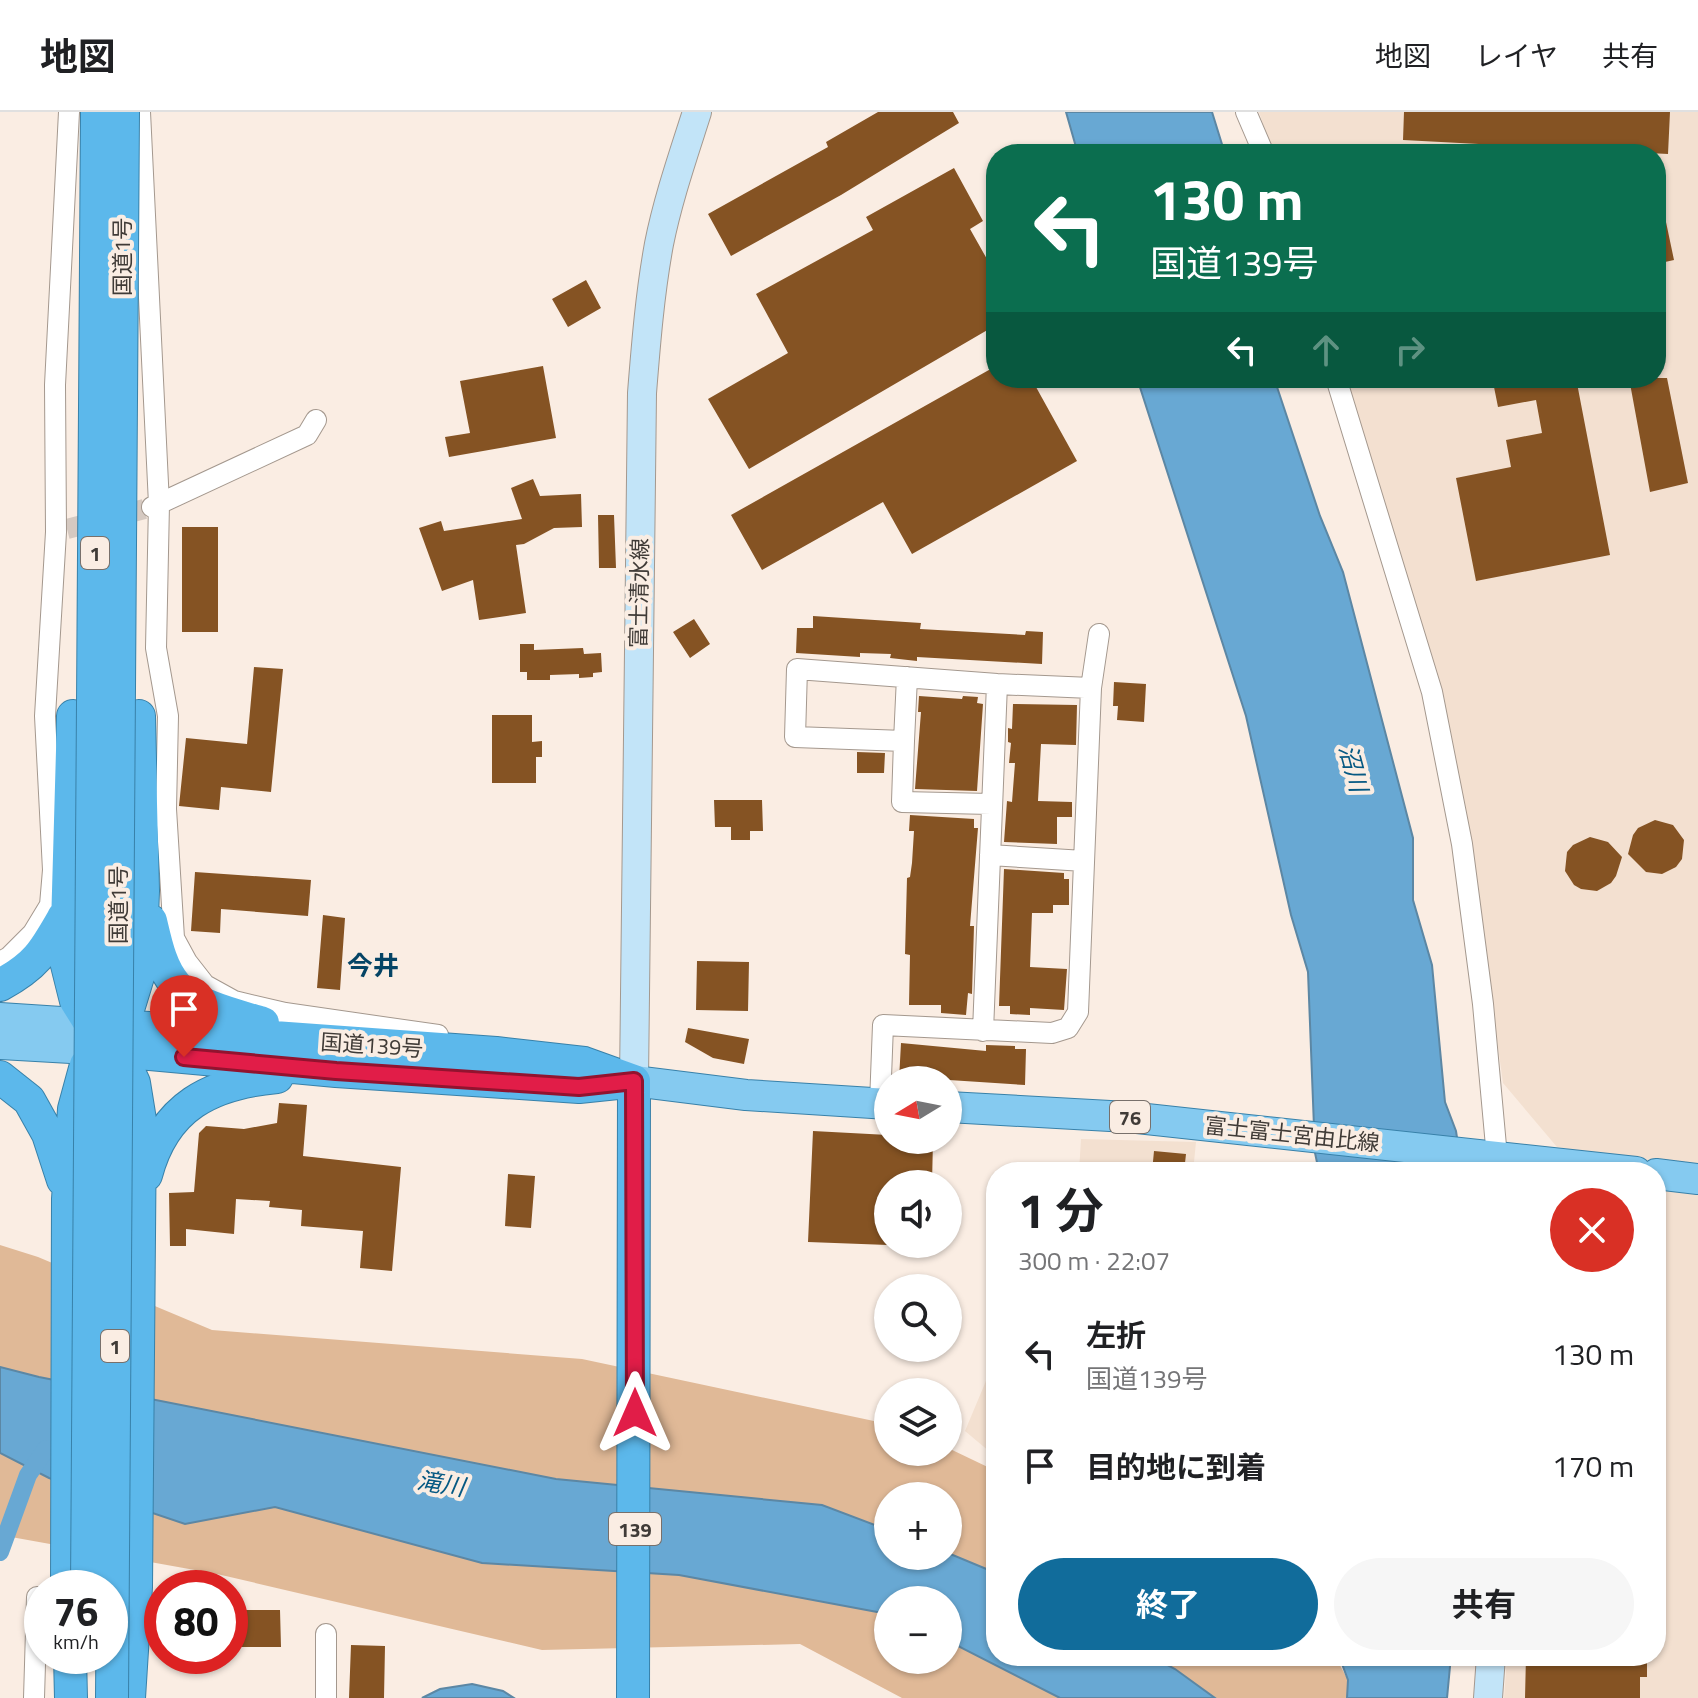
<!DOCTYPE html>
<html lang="ja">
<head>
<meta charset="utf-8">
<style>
	body { margin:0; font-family:"Titillium Web","Noto Sans JP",sans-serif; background:#f6f6f6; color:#202124; height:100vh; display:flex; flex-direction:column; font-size:30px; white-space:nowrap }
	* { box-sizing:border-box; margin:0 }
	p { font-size:26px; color:#757577 }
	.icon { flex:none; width:44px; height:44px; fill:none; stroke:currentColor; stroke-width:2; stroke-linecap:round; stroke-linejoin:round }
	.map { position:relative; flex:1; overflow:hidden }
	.details { position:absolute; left:986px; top:1050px; width:680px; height:504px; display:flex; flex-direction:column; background:#fff; border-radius:32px; box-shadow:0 2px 6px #0004 }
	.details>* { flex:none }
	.hud { position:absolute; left:986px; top:32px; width:680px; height:244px; border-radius:32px; box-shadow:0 2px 6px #0004; background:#0b6e4f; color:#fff; overflow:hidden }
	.needle { width:52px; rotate:260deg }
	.buttons { position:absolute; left:874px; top:954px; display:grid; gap:16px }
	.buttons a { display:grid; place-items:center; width:88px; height:88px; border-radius:50%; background:#fff; box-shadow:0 2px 6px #0004; font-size:40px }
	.speed { position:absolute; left:24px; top:1458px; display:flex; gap:16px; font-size:40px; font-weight:700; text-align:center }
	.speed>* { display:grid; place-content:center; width:104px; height:104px; border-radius:50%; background:#fff; box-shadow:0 2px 6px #0004; line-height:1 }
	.speed small { font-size:20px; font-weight:400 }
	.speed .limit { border:12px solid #d22; background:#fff; color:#111 }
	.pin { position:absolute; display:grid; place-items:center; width:68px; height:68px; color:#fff; margin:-82px -34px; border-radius:50% 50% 50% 0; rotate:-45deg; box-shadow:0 0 8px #0007 }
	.pin .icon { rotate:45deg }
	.me { position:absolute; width:88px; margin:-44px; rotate:0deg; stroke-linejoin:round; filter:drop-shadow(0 0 6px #0008) }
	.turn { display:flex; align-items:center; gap:28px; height:168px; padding:0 32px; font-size:36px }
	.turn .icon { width:104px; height:104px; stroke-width:2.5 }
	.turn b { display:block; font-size:56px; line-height:68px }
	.lanes { display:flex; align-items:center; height:76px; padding:0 32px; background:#0003; justify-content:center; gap:40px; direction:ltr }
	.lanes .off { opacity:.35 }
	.round { display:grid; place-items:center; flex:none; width:84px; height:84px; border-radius:42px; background:#f6f6f6 }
	.headline { display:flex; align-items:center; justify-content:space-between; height:136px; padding:0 32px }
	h1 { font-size:48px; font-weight:700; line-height:60px }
	.primary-button { display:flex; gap:16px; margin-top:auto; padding:16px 32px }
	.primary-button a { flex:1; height:92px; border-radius:48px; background:#116c9b; color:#fff; font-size:32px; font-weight:700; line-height:92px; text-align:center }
	.primary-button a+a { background:#f6f6f6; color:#202124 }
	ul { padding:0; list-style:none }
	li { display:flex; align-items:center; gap:24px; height:112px; padding:0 32px }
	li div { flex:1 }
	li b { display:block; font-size:30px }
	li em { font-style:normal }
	header { display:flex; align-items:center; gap:48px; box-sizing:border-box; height:112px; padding:0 40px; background:#fff; border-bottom:2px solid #e0e0e0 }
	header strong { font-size:38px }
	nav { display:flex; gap:44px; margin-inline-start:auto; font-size:28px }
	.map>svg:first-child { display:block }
</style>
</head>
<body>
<header>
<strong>地図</strong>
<nav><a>地図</a><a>レイヤ</a><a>共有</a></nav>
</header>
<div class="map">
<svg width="1698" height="1586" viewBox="0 0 1698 1586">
	<rect width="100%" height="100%" fill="#faede3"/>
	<path fill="#f3e0d0" d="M1259 0H1698V1060L1557 1035 1503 971 1472 747 1342 266H1656V42H1273Z
		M1081 1027 1196 1030 1193 1060H1079Z
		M1656 1073 1698 1077V1586H1504L1507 1544H1656Z
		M996 1245V1345L965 1319Z"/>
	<path fill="#e0b997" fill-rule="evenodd" d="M0 1133 38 1145 212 1218 582 1247 888 1312V1340H948V1336L996 1359V1544H1335L1348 1568 1347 1586H902L800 1532 542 1538 217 1462 0 1423ZM888 1384H948V1444H888ZM888 1488H948V1548H888Z"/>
	<path fill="#68a8d3" stroke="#5c87a4" stroke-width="2" d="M1066 0H1212L1225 42H1078Z
		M1137 266H1274L1320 404 1343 460 1413 726V788L1432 853 1445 990 1456 1019 1460 1045 1455 1060H1319L1315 1041 1308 860 1291 803 1246 604Z
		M0 1255 39 1265 556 1367 822 1393 888 1418V1444H948V1441L996 1461V1544H1151L1175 1557 1215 1586H1060L948 1529V1488H888V1502L679 1463 482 1451 275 1395 185 1412 49 1366 0 1341Z
		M1339 1544H1451L1447 1586H1347L1348 1568Z
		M472 1572 503 1579 514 1586H422L440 1577Z"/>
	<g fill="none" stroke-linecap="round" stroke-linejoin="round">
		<path stroke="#68a8d3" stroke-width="18" d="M0 1440 28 1363 46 1337"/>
	</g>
	<path fill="#855323" d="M878 0H953L959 11 841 83 731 144 708 102 828 35 826 30Z
		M1404 0H1670L1668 42 1403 28Z
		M954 56 983 109 970 117 996 163V213L749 357 708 287 788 241 756 182 873 118 866 105Z
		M1662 91 1674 148 1656 152V92Z
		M586 168 601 196 568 215 552 187Z
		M543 254 556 326 449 345 445 325 470 321 460 269Z
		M996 254V266H1031L1077 349 912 442 883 390 762 458 731 403Z
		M1504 266H1576L1610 443 1476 469 1456 366 1511 355 1506 328 1542 321 1536 288 1498 295 1494 275 1506 273Z
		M1629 266H1667L1688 371 1650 380Z
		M533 367 540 384 581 382 582 415 554 416 524 432 516 433 526 501 479 508 473 468 442 479 419 416 441 409 444 419 522 407 511 376Z
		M598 403H614L616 456H599Z
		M182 415H218V520H182Z
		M813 504 921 511 920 517 1025 523 1026 519 1043 520 1042 552 917 545V549L890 546 891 542 860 541V545L796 541 797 516H813Z
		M694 507 710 532 690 546 673 520Z
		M520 532H534V538L583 536 584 542 601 541 602 560 593 561V565L579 566V562L550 563V568H527V560H520Z
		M254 555 283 557 271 680 221 675 219 698 179 694 186 626 247 632Z
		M1114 570 1146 572 1144 610 1117 608 1118 594H1113Z
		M919 584 962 587 963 584 978 585 977 591 983 592 977 679 915 677 921 600H918Z
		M1013 592 1077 593 1076 633 1041 632 1038 689 1072 690V705H1057V732L1004 730 1007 689 1012 690 1015 651H1009L1011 631 1008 630V616L1012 617Z
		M492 603H532V630L542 629V645H536V671H492Z
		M857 640 885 641 884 661H857Z
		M714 688H762L763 719H750V728H731V715H715Z
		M910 703 974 707V716H978L970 814H974L972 882 968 881 966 903 941 901V893H909L910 843 905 842 907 766 910 765 912 751 914 719H909Z
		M1655 708 1673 713 1684 728 1682 747 1676 755 1662 762 1646 760 1628 742 1633 723 1638 716Z
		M1590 725 1608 730 1622 745 1616 764 1611 771 1597 779 1581 777 1574 773 1565 759 1567 740 1573 733Z
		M1004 757 1064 761V767H1069V793H1053V801H1032L1030 855 1067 857 1064 898 1030 896V903L1010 902V894H999Z
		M195 760 311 768 308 804 221 797 220 821 191 819Z
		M323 803 345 806 340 878 317 876Z
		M697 849 749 850 748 899 696 898Z
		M688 916 749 927 744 952 713 946 685 930Z
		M901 931 986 939V933L1015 934V937H1026L1025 973 949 968H899Z
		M279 991 307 993 303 1044 401 1055 392 1159 360 1156 363 1119 301 1114 302 1098 269 1095 270 1089 236 1087 234 1122 186 1117V1134H170L169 1081 194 1080 199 1021 206 1014 244 1017 277 1011Z
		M813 1019 888 1023V1028H933L932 1072H888V1133L808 1130Z
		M1154 1039 1186 1042 1184 1060H1152Z
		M508 1062 535 1064 531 1116 505 1114Z
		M230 1498H280L281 1535H230Z
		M351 1533 385 1534 384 1586H349Z
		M1526 1544H1631V1547H1647V1565H1640V1586H1525Z"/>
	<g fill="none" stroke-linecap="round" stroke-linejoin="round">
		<path stroke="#d5c9c1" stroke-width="20" stroke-dasharray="20 10" stroke-linecap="butt" d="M67 417 152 395"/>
		<defs>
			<path id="minor" d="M140 0 159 392 156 536 168 604 166 697 174 826 187 850 205 873 234 889 285 901 438 923
				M1246 0 1264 42
				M1336 266 1432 580 1462 732 1483 892 1497 1045
				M152 395 307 323 316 308
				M907 565 904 629 795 625 797 557 997 572 1091 576
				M904 629 902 690 991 692
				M990 743 1084 749
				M0 850 9 845 33 821 50 793 53 758 45 604 56 420 55 273 69 0
				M983 919 997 572
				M880 991 883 913 1052 921 1068 916 1078 900 1091 576 1099 522
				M326 1522V1586
				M34 1586 37 1485"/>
			<path id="secondary" d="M634 969 642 281C646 231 650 181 659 132 668 87 683 44 697 0
				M1488 1586 1491 1544"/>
			<path id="primary" d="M0 906 107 913
				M0 932 106 938
				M634 969 746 983 888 992
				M948 995 1128 1005 1636 1060
				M1656 1062 1698 1067"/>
			<path id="trunk" d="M73 604 66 849 76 889 96 921
				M151 809C156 830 161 856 176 873 193 893 239 904 263 911
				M0 873C37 853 44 839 64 804
				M107 913 496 941 584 951 634 969
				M115 921 129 894 140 858 143 779 139 604
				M115 930 134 971 140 1008 136 1475 129 1586
				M106 938 336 959 579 975 627 970
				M0 965 29 988 48 1022 63 1068
				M146 1063C164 994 211 971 277 965
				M67 1476 68 1087 74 997 86 953
				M70 1544 71 1586
				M633 1586 634 969"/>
		</defs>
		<use href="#minor" stroke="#a4988e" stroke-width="22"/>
		<use href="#secondary" stroke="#a4988e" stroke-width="30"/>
		<use href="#primary" stroke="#3881a9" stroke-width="32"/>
		<use href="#trunk" stroke="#3881a9" stroke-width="34"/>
		<use href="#minor" stroke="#fff" stroke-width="20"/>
		<use href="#secondary" stroke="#c2e4f8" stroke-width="28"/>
		<use href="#primary" stroke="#85caf0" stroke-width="30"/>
		<use href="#trunk" stroke="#5cb8eb" stroke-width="32"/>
		<defs>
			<path id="trunk-bridge" d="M87 1476 97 0
				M112 1586 123 0"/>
		</defs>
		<use href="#trunk-bridge" stroke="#3881a9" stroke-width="34" stroke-linecap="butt"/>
		<use href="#trunk-bridge" stroke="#5cb8eb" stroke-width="32"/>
	</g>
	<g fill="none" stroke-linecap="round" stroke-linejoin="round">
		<defs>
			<path id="route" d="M184 945 336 959 579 975 634 969 635 1301"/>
		</defs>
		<use href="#route" stroke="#92132f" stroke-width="20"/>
		<use href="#route" stroke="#e11d48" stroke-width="14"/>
	</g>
	<g text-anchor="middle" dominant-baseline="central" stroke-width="8" stroke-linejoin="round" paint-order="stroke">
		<g fill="#faede3" stroke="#78706b" stroke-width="2">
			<rect x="81" y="425" width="28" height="32" rx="6"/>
			<rect x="1110" y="989" width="40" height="32" rx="6"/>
			<rect x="101" y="1218" width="28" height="32" rx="6"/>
			<rect x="609" y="1401" width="52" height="32" rx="6"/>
		</g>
		<g font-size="20" font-weight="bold" fill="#403b37">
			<text x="95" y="441">1</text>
			<text x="1130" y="1005">76</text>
			<text x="115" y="1234">1</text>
			<text x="635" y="1417">139</text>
		</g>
		<g font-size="22" fill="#403b37" stroke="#faede3">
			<text transform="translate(122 145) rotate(-90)">国道1号</text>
			<text transform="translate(639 481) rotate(-89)">富士清水線</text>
			<text transform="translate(118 793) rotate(-90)">国道1号</text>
			<text transform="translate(372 933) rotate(4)">国道139号</text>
			<text transform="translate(1292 1022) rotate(6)">富士富士宮由比線</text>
		</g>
		<g font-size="24" font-style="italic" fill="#065983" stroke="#faede3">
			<text transform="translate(1354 656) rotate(75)">沼川</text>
			<text transform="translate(441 1371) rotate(9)">滝川</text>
		</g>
		<g font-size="26" font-weight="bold" fill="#054465" stroke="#faede3">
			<text x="373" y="853">今井</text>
		</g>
	</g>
</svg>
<div class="buttons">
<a><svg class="needle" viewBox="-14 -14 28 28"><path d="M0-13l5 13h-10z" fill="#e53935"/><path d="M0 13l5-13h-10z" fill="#757577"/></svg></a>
<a><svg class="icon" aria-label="sound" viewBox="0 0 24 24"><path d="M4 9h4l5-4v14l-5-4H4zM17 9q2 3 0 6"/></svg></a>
<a><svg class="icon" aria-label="search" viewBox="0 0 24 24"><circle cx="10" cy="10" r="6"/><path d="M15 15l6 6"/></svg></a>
<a><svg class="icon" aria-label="layers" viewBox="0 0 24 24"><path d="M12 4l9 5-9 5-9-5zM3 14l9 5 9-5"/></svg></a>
<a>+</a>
<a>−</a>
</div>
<div class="speed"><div>76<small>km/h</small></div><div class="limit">80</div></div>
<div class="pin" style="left:184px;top:945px;background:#d93025"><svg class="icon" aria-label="arrive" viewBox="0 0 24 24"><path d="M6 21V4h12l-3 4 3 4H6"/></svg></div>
<svg class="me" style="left:635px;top:1301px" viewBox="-20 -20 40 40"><path d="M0-17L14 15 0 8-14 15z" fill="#e11d48" stroke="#fff" stroke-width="4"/></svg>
<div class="hud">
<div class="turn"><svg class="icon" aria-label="left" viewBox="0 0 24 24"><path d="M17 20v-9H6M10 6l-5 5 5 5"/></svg><div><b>130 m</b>国道139号</div></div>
<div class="lanes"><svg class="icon" aria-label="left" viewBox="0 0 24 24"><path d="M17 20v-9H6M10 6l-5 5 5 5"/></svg><svg class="icon off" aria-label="ahead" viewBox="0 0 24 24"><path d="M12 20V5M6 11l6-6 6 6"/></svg><svg class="icon off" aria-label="right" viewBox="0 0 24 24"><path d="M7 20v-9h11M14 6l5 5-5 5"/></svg></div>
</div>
<section class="details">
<div class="headline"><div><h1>1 分</h1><p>300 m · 22:07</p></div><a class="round" style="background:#d93025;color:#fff"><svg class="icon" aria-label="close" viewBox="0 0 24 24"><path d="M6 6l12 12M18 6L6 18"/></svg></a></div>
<ul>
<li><svg class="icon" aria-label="left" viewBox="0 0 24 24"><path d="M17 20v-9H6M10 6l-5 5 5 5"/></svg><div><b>左折</b><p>国道139号</p></div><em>130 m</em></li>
<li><svg class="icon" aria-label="arrive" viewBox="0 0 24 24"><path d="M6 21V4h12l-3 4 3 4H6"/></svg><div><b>目的地に到着</b></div><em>170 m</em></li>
</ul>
<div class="primary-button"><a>終了</a><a>共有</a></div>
</section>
</div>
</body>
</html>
